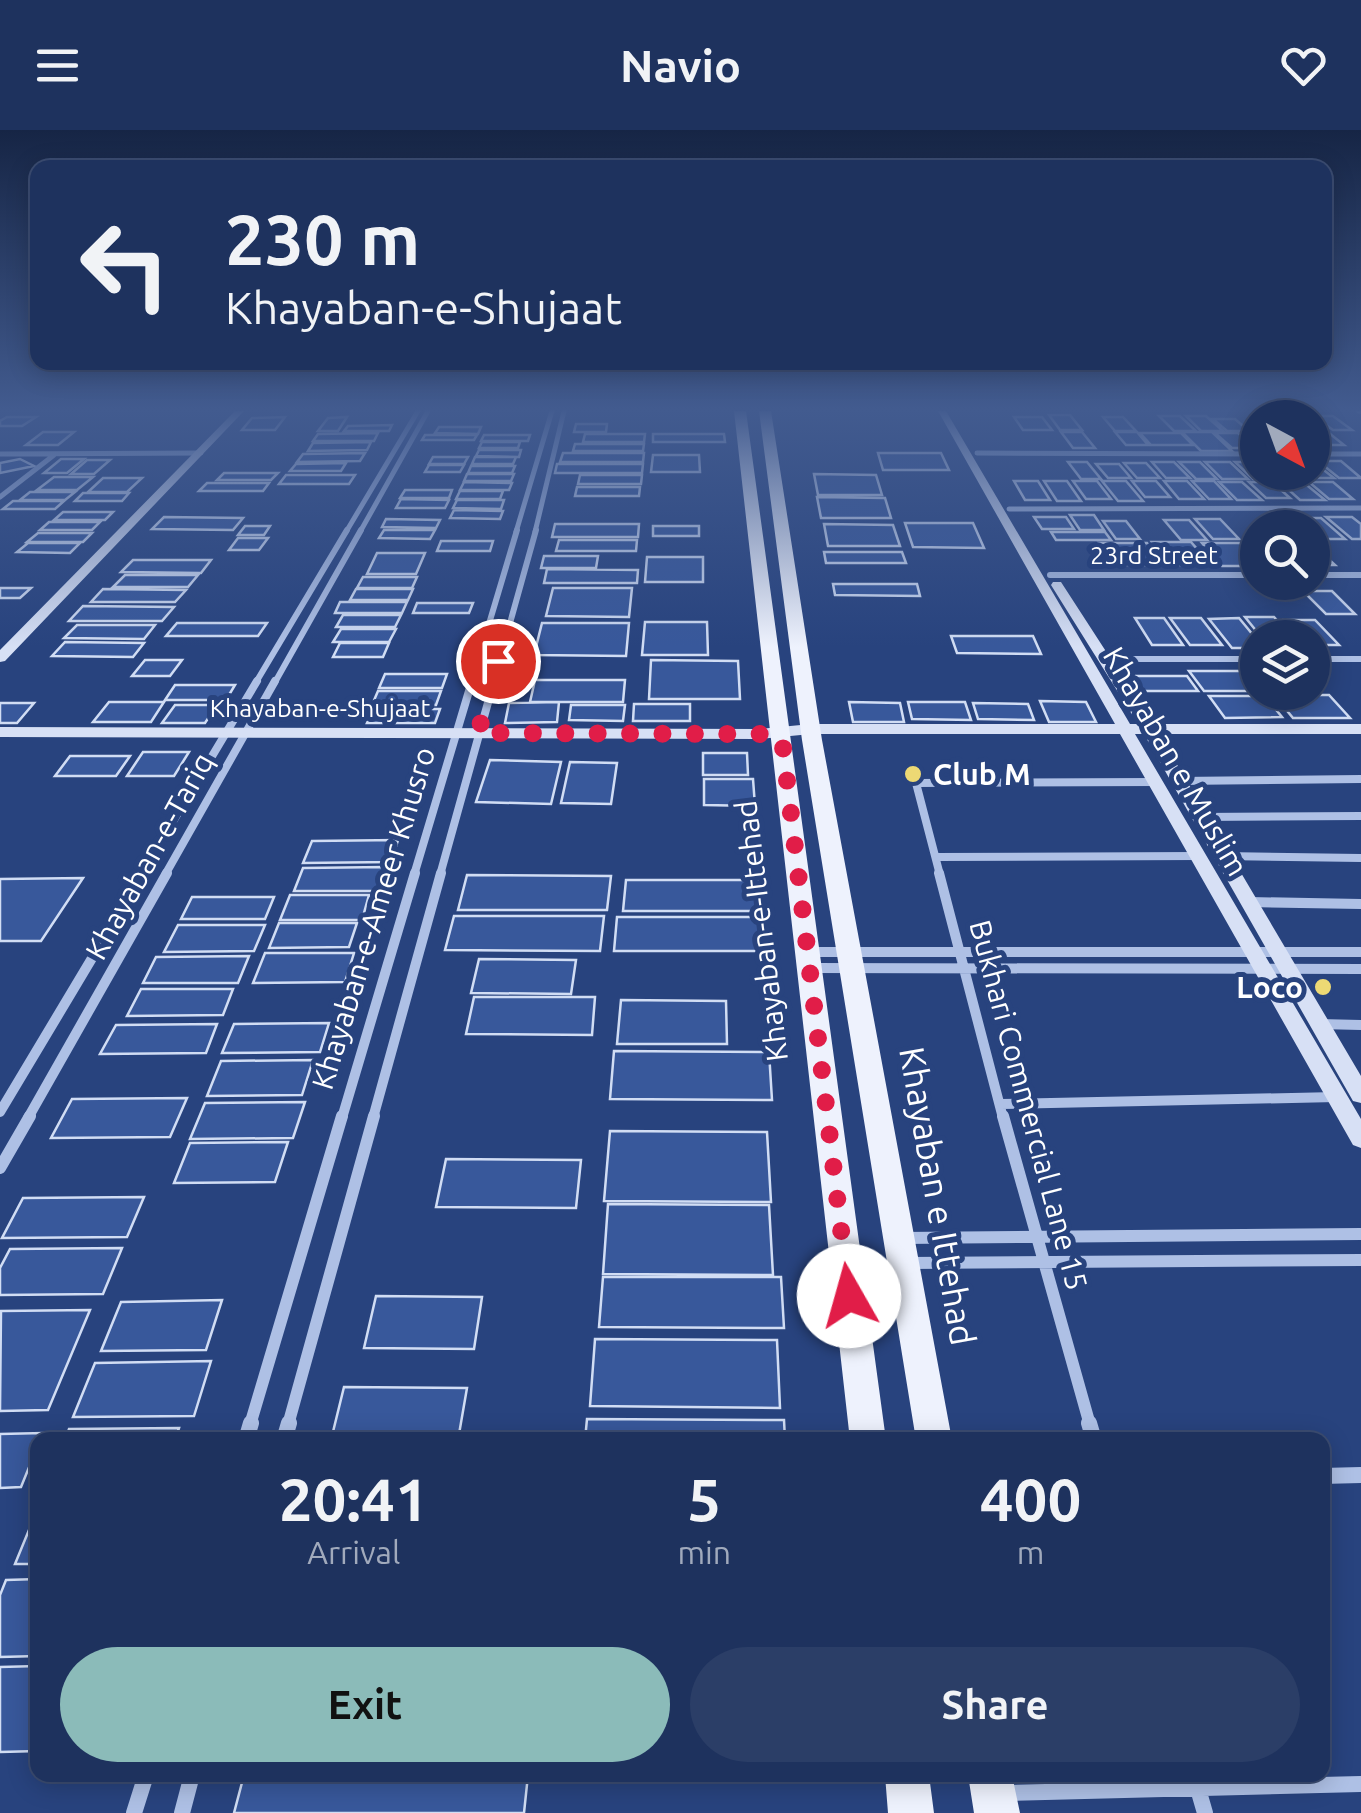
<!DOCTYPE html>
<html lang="en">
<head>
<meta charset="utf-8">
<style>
	body { margin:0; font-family:Ubuntu,sans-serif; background:#2b3e67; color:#f1f3f6; height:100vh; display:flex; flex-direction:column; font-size:38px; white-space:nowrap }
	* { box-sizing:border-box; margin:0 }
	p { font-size:32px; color:#a1aabc }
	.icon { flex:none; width:55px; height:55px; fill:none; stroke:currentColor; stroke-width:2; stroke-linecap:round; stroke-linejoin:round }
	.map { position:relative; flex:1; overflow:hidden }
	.drawer { position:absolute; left:30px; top:1302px; width:1300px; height:350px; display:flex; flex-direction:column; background:#1e325e; border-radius:20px; box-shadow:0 5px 25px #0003,0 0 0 2px #3c4d73 }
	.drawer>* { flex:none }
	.banner { position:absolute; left:30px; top:30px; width:1302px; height:210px; border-radius:20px; box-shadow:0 5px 25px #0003,0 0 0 2px #3c4d73; background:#1e325e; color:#f1f3f6; overflow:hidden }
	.needle { width:65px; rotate:139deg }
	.tools { position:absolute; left:1240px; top:270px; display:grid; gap:20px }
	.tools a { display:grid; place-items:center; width:90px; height:90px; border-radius:50%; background:#1e325e; box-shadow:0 5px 25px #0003,0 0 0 2px #3c4d73; font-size:50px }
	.pin { position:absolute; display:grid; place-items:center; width:85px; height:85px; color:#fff; margin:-42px; border:5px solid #fff; border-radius:50%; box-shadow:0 2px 10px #0007 }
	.me { position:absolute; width:110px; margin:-55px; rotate:353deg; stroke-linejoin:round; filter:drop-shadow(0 0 8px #0008) }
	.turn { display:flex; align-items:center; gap:35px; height:210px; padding:0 30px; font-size:45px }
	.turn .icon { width:130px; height:130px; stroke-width:2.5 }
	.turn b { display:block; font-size:70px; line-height:85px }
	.eta { display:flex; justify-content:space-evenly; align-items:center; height:170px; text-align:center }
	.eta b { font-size:60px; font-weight:600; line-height:70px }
	.primary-button { display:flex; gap:20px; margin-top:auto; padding:20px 30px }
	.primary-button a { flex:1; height:115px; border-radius:60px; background:#8bbbb9; color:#111; font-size:40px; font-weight:600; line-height:115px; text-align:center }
	.primary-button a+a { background:#2b3e67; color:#f1f3f6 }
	header { display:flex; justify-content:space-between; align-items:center; height:130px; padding:0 30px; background:#1e325e; font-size:45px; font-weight:600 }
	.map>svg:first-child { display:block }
</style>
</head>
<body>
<header><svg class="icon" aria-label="menu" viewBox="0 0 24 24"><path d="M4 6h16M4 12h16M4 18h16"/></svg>Navio<svg class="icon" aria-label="heart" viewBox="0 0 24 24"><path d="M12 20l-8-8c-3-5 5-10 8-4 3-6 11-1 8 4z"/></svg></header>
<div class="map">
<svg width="1361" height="1683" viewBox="0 0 1361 1683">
	<rect width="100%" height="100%" fill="#28437e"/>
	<path fill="#38589b" stroke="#d1ddf4" stroke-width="2.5" d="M1049 285H1070L1082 300H1060Z
		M1159 286H1180L1196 301H1174Z
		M1186 286H1206L1223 301H1201Z
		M1314 286H1333L1352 300H1333Z
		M7 287H36L22 296H0V291Z
		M285 287 275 300H242L252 288Z
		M347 287 338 301H318L328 288Z
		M1014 287H1042L1052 300H1023Z
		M1103 287H1123L1136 301H1115Z
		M1213 289H1235L1249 301H1227Z
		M576 294H607L606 302H574Z
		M392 295 389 301H344L348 296Z
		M439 297H481L478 304 435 303Z
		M43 302H74L58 315H26Z
		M1061 302H1082L1095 318H1073Z
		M1115 302H1137L1148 315H1126Z
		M1182 302H1212L1232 321H1201Z
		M378 303 374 311H313L318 304Z
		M1140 303H1181L1193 315H1151Z
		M1215 303H1238L1255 318H1232Z
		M1312 303H1329L1344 315H1313Z
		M585 304H645L644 312H583Z
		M653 304H724L725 312H653Z
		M425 305H477L474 310H422Z
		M484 305H530L528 311H481Z
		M371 312 367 320 308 321 313 313Z
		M482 312H520L518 318H479Z
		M575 314H644L643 321H573Z
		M479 320H521L519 327 476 326Z
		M365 323 360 331 297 332 303 324Z
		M563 323H644L643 332H560Z
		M878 323H941L949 340H883Z
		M653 325H699L700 342H651Z
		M433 327H468L464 334H429Z
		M475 327H516L513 334H472Z
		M20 329 34 336 0 343V333Z
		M61 329H84L67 343H44Z
		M87 330H110L94 344H71Z
		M1312 331 1334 348H1311L1304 342H1312Z
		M1318 331H1341L1361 348H1339Z
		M1068 332H1087L1101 349H1081Z
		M1152 332H1174L1190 348H1166Z
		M1179 332H1200L1217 349H1196Z
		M1205 332H1230L1248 349H1222Z
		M1235 332H1257L1258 342H1269L1276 349H1253Z
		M346 333 341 341H290L296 334Z
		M1124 333H1146L1160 348H1137Z
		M557 334H643L642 343H555Z
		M1096 334H1119L1131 348H1108Z
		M429 335H464L460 342H425Z
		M471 336H515L512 343H468Z
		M224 343H278L271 350H217Z
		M467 344H514L511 351H464Z
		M814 344 876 345 882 365H818Z
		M286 345H355L349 354H279Z
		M580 345H642L641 354H578Z
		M54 347H93L77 360H37Z
		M103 348H142L127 362H88Z
		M1014 351H1038L1050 370H1025Z
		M1044 351H1067L1081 371H1057Z
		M1073 351H1097L1111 369H1086Z
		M1102 351H1126L1143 371H1118Z
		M1132 351H1156L1170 367H1145Z
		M1164 351H1187L1204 369H1179Z
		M1192 351H1214L1231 369H1209Z
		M464 352 512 353 509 360H460Z
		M1219 352H1242L1262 370H1237Z
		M1249 352H1272L1290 368H1266Z
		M1280 352H1303L1325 370H1300Z
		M1309 352H1333L1353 369H1329Z
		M207 353H269L263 361H199Z
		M577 357H640L639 366H575Z
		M405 360H452L449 368H400Z
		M460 361H503L500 369H456Z
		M30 362H75L65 370H20Z
		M83 363H129L122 371H75Z
		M817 367 885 368 891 388H821Z
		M401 369 449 370 445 378H396Z
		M457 370H504L501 379 453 378Z
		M13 371H64L55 379H3Z
		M454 380 503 381 500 389 450 388Z
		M63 382H113L105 390H54Z
		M1070 385H1094L1104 400H1080Z
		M164 387 243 388 233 400 152 399Z
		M1034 387H1066L1074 399H1042Z
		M1326 387H1352L1361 394V409H1352Z
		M1296 388H1321L1345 409H1319L1312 398Z
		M386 389 440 390 436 398 382 397Z
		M1195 389H1220L1239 409H1213Z
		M1164 390H1189L1207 410H1181Z
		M1103 391H1126L1140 409H1116Z
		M49 392H100L92 400H40Z
		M905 393H973L984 418 913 417Z
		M555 394H639L638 407H552Z
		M824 394 893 395 900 416H828Z
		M245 396H270L264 405H238Z
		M653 396H699V406H653Z
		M384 400H435L430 409 379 408Z
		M1051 402H1105L1111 410H1056Z
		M38 403H92L83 412H27Z
		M238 408H268L259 420H229Z
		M559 410H637L636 421H556Z
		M441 411H493L490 421H437Z
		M1152 412H1191L1211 435H1170Z
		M28 413H80L70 423 17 422Z
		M1099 413H1147L1163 435H1114Z
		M1202 413H1240L1258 436H1222Z
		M1312 414 1335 435H1312Z
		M824 422H902L906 433H826Z
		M377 423H425L416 444H367Z
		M544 426H598L596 438H541Z
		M647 427H703V452H645Z
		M133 430H211L201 443 121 442Z
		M547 439 638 440 637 453H544Z
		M125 445H198L188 457H113Z
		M363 447H417L412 458H357Z
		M833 454H917L920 466 835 465Z
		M0 458H31L20 468H0Z
		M553 458H632L629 487 546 486Z
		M103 459 186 460 175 472H91Z
		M356 459H413L408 470H350Z
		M1303 461H1332L1355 484H1326Z
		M340 472H407L402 483H335Z
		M417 473H473L469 483H413Z
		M83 476 174 477 162 491H69Z
		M343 485H401L395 497H336Z
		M1245 487H1274L1293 508H1262Z
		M1135 488H1164L1183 515H1152Z
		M1170 488H1201L1222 515H1190Z
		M1239 488 1258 511V518H1232L1209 489Z
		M1285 490H1315L1339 515H1312V508H1302Z
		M645 492H707L708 525H642Z
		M177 493H267L258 506H166Z
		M542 493H629L626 526 534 525Z
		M77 495H155L144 509 64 508Z
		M341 499H396L389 512H333Z
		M951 506H1033L1041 524 957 523Z
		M65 512 144 513 133 527 52 526Z
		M340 513H389L383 527H333Z
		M145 530H182L170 546H132Z
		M651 530 738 531 740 569H649Z
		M1189 541H1240L1257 561H1204Z
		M385 544H447L442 558H379Z
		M1133 546H1187L1198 561H1143Z
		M535 550H625L623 572H530Z
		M175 555H235L226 570H165Z
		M378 561H441L436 575H372Z
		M1274 565H1329L1350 588H1293Z
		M1209 566H1265L1282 587 1225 588Z
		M1040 571 1086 572 1096 592H1049Z
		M109 572H164L151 592H93Z
		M559 572 557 592 505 593 509 573Z
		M849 572 900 573 904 592H853Z
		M908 572H965L971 590 912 589Z
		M0 573H34L17 593H0Z
		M973 573 1028 574 1034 590 978 589Z
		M634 574H690V591H633Z
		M175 575H217L205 593H162Z
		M571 575H625L623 591 569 590Z
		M373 579H440L435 593H367Z
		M143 622H189L174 646H127Z
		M703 623H747L748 645H703Z
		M70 626H130L116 646H55Z
		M490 630 561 632 551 674 476 672Z
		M570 632 617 633 611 674 561 673Z
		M704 649H753L755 676 704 675Z
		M398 710 391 732 303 733 312 711Z
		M384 737 377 761H294L303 738Z
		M467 745 611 746 607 780H458Z
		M83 748 41 811H0V749Z
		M626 750H761L763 781H623Z
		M290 765H369L362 790H280Z
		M192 767H274L265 789H181Z
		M454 786H604L600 821 445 820Z
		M617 787H761L763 821H614Z
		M279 793H357L349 817 269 818Z
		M178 795H265L254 821 164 822Z
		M265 823H354L345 852 253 853Z
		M249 826 238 853H143L156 827Z
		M479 829 576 830 571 864 471 863Z
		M141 859H233L223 885 127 886Z
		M474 867H595L592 905 466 904Z
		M621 870 726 871 727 914H617Z
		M329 893 320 922 222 923 234 894Z
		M217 894 206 923 100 924 116 895Z
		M614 921 769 922 772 970 610 969Z
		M313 930 302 965 207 966 221 931Z
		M187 968 170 1007 51 1008 72 969Z
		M305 972 293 1008 190 1009 205 973Z
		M610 1001 767 1002 771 1072 604 1071Z
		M288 1012 275 1052 174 1053 190 1013Z
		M446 1029 581 1030 576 1078 436 1077Z
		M144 1067 127 1107 2 1108 23 1068Z
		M608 1074 769 1075 773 1145 603 1144Z
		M122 1118 103 1164 0 1165V1138L10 1119Z
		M603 1147H781L784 1198 599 1197Z
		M376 1166 482 1167 474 1219 364 1218Z
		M222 1170 206 1220 101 1221 121 1172Z
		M90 1180 48 1280 0 1281 1 1181Z
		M595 1209 777 1210 780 1278 590 1276Z
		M211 1231 194 1286 73 1287 95 1233Z
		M344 1257 467 1258 458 1310H331Z
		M587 1289 784 1290 785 1310H585Z
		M179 1298 175 1310H65L69 1299Z
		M43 1303 21 1357 0 1358V1304Z
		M38 1378V1434H15Z
		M38 1449V1526L0 1527V1465L6 1450Z
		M38 1536V1621L0 1622V1537Z
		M244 1645H528L524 1683H234Z"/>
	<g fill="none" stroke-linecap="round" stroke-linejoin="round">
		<path stroke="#aec0e5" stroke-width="5" d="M977 323 1258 324
			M0 324 201 323
			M1312 324H1361
			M0 367 54 325
			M1009 379 1361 378
			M346 402 418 281
			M360 402 428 281
			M516 402 552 281
			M535 402 564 281"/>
		<path stroke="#aec0e5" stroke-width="6" d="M1050 445H1258
			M1312 445H1361
			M1106 529H1258
			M1312 529H1361
			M255 554 347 400
			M274 554 361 400
			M471 554 517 400
			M493 554 536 400"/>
		<path stroke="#aec0e5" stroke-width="8" d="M1178 651 1361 649
			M1199 687 1361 686
			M1222 726 1361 728
			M936 727 1199 726
			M141 745 257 551
			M165 745 275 551
			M414 745 472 551
			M440 745 494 551
			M940 745 916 653 1157 652"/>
		<path stroke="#aec0e5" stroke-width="10" d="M939 743 1003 988
			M1249 772 1361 774
			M808 822H1361
			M812 838 1361 839
			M1319 894 1361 895
			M1001 974 1336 967
			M0 982 143 743
			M28 988 167 743
			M342 988 415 743
			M373 988 441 743"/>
		<path stroke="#aec0e5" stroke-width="12" d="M1003 986 1090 1295
			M0 1038 30 986
			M901 1108 1361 1104
			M907 1133 1361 1130
			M250 1295 342 986
			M288 1295 374 986"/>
		<path stroke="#aec0e5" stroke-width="16" d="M1089 1293 1094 1310
			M246 1310 251 1293
			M284 1310 289 1293
			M1322 1346 1361 1345
			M1194 1645 1205 1683
			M1004 1663 1361 1654
			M134 1683 146 1645
			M182 1683 192 1645"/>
		<path fill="#d7e0f5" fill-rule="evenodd" d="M235 281H244L5 531 0 532V520Z
			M938 281H946L1130 594H1138L1051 455 1053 452H1061L1153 594H1361V604H1159L1361 946V973L1353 971 1144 604H1135L1361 989V1018L1353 1015 1120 604H811L760 609 0 607V597L760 599 811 594H1115Z
			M1356 281H1361V284L1357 283Z"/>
		<path fill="#eef2fd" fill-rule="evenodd" d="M734 281H746L886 1310H850Z
			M759 281H771L822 610 952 1310H916L802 610Z
			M885 1645H929L934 1683H888Z
			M968 1645H1012L1020 1683H974Z"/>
	</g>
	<linearGradient id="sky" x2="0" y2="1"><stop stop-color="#162545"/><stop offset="0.54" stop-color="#425b8f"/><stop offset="1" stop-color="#425b8f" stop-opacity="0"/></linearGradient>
	<rect width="1361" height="517" fill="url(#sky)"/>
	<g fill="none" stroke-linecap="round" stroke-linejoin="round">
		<path stroke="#e11d48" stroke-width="18" stroke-dasharray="0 32.4" d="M498 531 478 603 760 604 782 609 849 1166"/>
	</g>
	<g fill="#edd974" stroke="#28437e" stroke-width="4">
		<circle cx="913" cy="644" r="10"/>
		<circle cx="1323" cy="857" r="10"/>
	</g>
	<g text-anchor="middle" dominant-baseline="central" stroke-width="10" stroke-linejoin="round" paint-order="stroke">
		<g font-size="25" fill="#fff" stroke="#28437e">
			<text x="1154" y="425">23rd Street</text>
			<text x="320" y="578">Khayaban-e-Shujaat</text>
		</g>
		<g font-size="30" fill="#fff" stroke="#28437e">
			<text transform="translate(1176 631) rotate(60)">Khayaban e Muslim</text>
			<text transform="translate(149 726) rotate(-61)">Khayaban-e-Tariq</text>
			<text transform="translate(373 788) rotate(-73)">Khayaban-e-Ameer Khusro</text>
			<text transform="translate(761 801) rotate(-97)">Khayaban-e-Ittehad</text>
			<text transform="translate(1029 975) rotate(75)">Bukhari Commercial Lane 15</text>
		</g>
		<g font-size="30" font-weight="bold" fill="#fff" stroke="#28437e" text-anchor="start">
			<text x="933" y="644">Club M</text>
			<text x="1303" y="857" text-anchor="end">Loco</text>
		</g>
		<g font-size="35" fill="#fff" stroke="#28437e">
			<text transform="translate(938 1066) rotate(80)">Khayaban e Ittehad</text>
		</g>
	</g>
</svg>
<div class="tools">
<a><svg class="needle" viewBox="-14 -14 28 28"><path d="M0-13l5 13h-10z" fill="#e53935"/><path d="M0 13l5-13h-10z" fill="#a1aabc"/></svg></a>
<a><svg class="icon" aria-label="search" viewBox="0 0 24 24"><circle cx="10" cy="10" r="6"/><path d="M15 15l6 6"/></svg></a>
<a><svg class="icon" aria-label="layers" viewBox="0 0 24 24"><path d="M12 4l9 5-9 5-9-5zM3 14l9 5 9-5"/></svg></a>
</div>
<div class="pin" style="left:498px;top:531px;background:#d93025"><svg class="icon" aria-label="arrive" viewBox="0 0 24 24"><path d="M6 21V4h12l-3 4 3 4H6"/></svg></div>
<svg class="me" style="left:849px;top:1166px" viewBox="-20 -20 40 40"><circle r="19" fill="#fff"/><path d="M0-13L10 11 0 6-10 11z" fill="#e11d48"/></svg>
<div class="banner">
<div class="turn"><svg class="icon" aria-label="left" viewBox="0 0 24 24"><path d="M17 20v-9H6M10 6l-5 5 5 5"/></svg><div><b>230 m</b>Khayaban-e-Shujaat</div></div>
</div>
<section class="drawer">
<div class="eta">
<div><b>20:41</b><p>Arrival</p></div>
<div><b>5</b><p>min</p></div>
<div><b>400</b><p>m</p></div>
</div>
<div class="primary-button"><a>Exit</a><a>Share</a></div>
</section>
</div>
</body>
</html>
